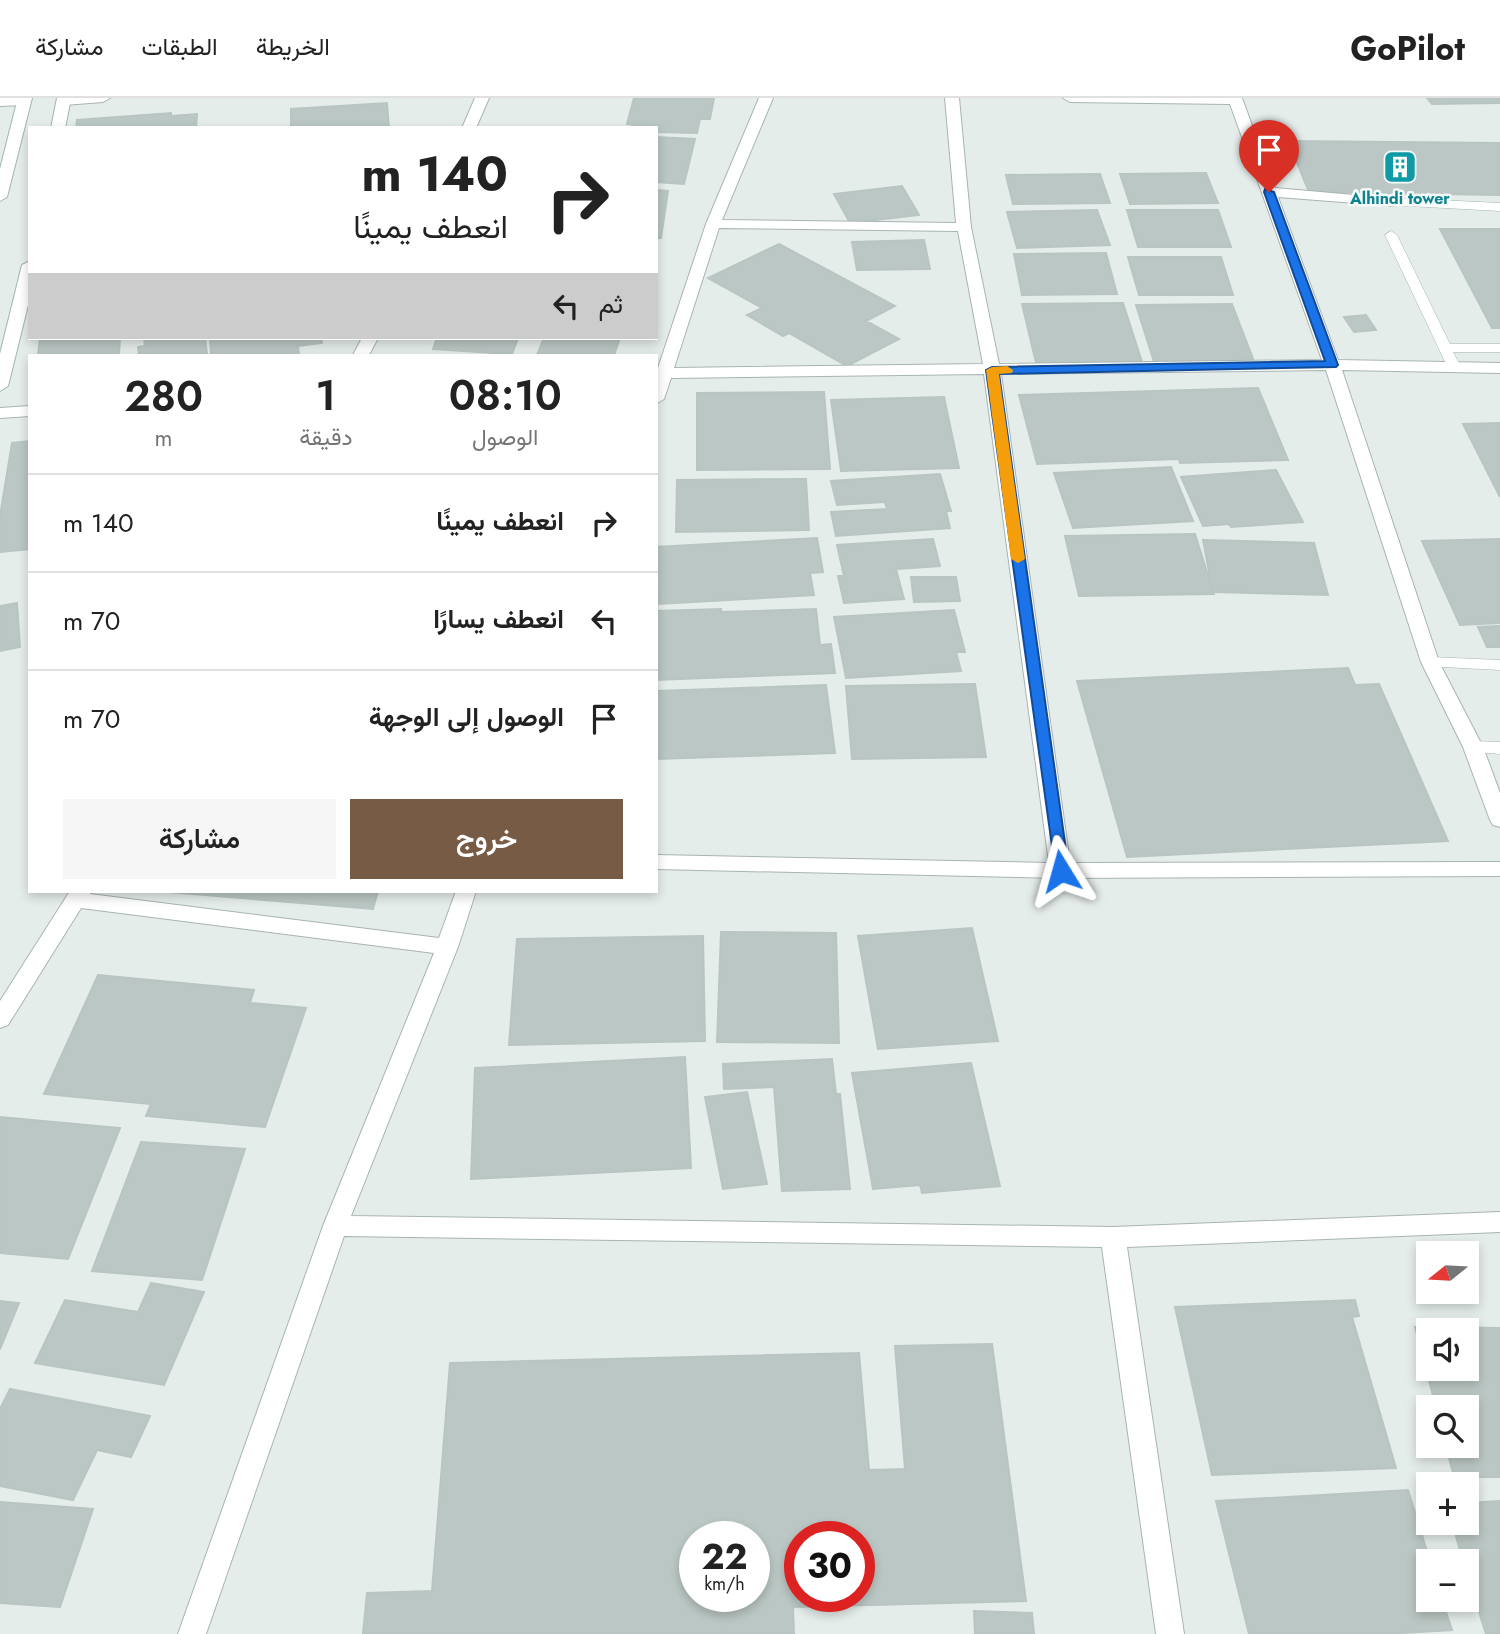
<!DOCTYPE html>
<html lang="ar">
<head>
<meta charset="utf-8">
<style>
	body { margin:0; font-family:Jost,Vazirmatn,sans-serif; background:#f6f6f6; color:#222; direction:rtl; height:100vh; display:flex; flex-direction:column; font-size:26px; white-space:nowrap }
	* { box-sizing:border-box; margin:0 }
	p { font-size:23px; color:#767676 }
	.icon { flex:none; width:38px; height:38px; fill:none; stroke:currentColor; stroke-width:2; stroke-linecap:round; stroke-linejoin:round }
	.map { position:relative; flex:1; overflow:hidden; direction:ltr }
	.details { position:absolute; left:28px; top:256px; width:630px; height:539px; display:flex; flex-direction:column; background:#fff; border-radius:0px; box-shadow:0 4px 10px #0003; direction:rtl }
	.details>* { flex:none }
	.banner { position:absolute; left:28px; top:28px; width:630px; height:214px; border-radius:0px; box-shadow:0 4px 10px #0003; direction:rtl; background:#fff; color:#222; overflow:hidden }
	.needle { width:46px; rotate:252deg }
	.tools { position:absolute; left:1416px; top:1143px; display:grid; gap:14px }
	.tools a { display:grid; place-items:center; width:63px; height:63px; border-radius:0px; background:#fff; box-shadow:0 4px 10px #0003; font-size:35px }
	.speed { position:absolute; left:679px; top:1423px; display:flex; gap:14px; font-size:35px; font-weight:700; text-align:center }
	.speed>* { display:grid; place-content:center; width:91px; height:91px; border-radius:50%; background:#fff; box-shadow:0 4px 10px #0003; line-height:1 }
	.speed small { font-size:18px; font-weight:400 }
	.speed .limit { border:10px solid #d22; background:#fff; color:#111 }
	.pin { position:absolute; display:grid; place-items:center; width:60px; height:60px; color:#fff; margin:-72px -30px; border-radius:50% 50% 50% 0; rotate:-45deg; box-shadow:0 0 7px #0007 }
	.pin .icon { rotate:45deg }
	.me { position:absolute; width:77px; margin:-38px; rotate:352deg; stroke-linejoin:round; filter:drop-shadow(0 0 5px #0008) }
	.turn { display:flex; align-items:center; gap:24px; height:147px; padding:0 35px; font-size:32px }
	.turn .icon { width:91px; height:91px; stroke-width:2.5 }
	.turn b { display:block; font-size:49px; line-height:60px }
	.then { display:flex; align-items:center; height:66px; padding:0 35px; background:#0003; gap:14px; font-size:26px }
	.eta { display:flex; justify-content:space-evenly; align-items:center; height:119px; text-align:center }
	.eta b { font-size:42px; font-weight:600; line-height:49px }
	.action { display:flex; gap:14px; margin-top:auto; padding:14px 35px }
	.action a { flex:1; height:80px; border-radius:0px; background:#785b44; color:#fff; font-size:28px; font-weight:600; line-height:80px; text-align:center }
	.action a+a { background:#f6f6f6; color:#222 }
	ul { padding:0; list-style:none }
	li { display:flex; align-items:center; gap:21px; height:98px; padding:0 35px; border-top:2px solid #e0e0e0 }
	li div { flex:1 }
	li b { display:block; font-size:26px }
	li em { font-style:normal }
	header { display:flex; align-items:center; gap:42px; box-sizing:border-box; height:98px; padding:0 35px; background:#fff; border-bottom:2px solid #e0e0e0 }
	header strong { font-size:33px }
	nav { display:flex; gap:38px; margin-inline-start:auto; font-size:24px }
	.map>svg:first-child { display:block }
</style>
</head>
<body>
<header>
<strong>GoPilot</strong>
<nav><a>الخريطة</a><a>الطبقات</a><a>مشاركة</a></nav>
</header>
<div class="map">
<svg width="1500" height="1536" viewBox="0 0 1500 1536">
	<rect width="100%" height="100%" fill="#e5edeb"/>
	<path fill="#bbc7c4" stroke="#b8c5c3" stroke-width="2" fill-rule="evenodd" d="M634 0H714L710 21H700L697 35 656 34V30L627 26Z
		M1427 0H1500V5L1432 6Z
		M387 5 389 30H291V11Z
		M171 15V18L197 16 196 30H76L77 22Z
		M656 39 695 41 684 86 656 84Z
		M1288 43 1500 45V97L1309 94Z
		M1206 75 1218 105 1130 106 1120 76Z
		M1100 76 1110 105 1013 106 1006 77Z
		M902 88 919 117 850 125 834 96Z
		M656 92 668 93 661 140H656Z
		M1097 112 1110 147 1017 150 1007 114Z
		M1127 112H1218L1231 149H1138Z
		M1440 131H1500V230H1492Z
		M924 142 930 171 857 172 852 144Z
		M779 146 895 208 866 223 899 241 847 268 789 235 783 238 747 217 762 210 708 180Z
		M1106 155 1117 196 1022 197 1014 156Z
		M1128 159H1221L1233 197H1139Z
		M1123 205 1143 267 1037 269 1022 206Z
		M1232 206 1255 266 1155 267 1136 207Z
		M1366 217 1376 232 1354 234 1344 219Z
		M40 240H120L119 257H38Z
		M144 240H205L207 257H139L138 249 145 248Z
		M210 240H321L322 245 298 248 299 257H211Z
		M437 240H518L512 256 433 251Z
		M544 240H620L614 257H537Z
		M1258 290 1288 362 1180 365 1179 361 1037 366 1019 297Z
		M824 294 830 371 697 372V295Z
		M944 299 959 370 841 373 831 302Z
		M1500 325V399L1463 326Z
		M30 343V451L0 454V418L12 345Z
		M1171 369 1193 423 1073 430 1054 375Z
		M1276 372 1303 424 1231 429 1229 426 1203 428 1181 379Z
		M940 376 951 413H946L950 430 836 438 831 414 887 411 885 404 837 407 831 383Z
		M806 381 809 432 676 434 677 382Z
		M1195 436 1214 496 1079 498 1065 438Z
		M817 440 823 474 810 475 814 497 658 506 656 449Z
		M933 441 940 468 896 471 904 501 844 505 838 478H844L837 447Z
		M1500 441V525L1460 527 1422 443Z
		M1203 442 1314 445 1328 497 1213 494Z
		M911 479H956L960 503 914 504Z
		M17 505 20 549 0 553V508Z
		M721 511V514L816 511 820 547 831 546 835 575 656 582V513Z
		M954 512 965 554H956L961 573 846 580 834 519Z
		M1500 528V549H1487L1478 529Z
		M1348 570 1355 587 1379 586 1448 743 1127 759 1077 583Z
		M975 586 986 659 852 661 846 588Z
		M826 587 835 655 656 661V593Z
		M156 793H378L373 811Z
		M972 830 998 943 878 951 858 838Z
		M721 834 836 835 839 945 717 944Z
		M703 838 705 943 509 947 517 841Z
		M98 877 254 892 250 905 306 910 265 1029 146 1018 151 1006 44 996Z
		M685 959 691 1070 471 1081 475 970Z
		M832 961 836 996H840L850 1091 782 1093 774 989 724 991 723 966Z
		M971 965 1000 1088 922 1095 920 1087 873 1091 852 975Z
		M747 994 767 1086 723 1091 705 999Z
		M0 1019 120 1030 68 1161 0 1155Z
		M141 1044 245 1051 202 1182 92 1173Z
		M151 1185 204 1194 164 1287 35 1265 65 1202 138 1214Z
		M1355 1202 1359 1218 1352 1219 1396 1370 1212 1377 1175 1209Z
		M0 1203 19 1205 0 1251Z
		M1415 1229 1500 1230V1379H1454L1446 1348H1466V1309H1436ZM1428 1232H1466V1270H1428Z
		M992 1246 1026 1503 793 1509 794 1536H363L367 1495 432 1493 450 1265 859 1255 869 1372 905 1371 895 1248ZM695 1438H754V1498H695ZM800 1438H859V1498H800Z
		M10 1291 150 1318 131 1359 97 1352 73 1402 0 1388V1311Z
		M1408 1392 1430 1463H1428V1502H1442L1452 1532 1385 1536H1249L1216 1403Z
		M1500 1403V1536H1486L1466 1473V1463H1463L1452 1424H1466V1405Z
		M0 1404 93 1411 60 1509 0 1505Z
		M974 1513 1032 1515 1034 1536H975Z"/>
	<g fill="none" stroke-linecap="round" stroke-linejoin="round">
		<defs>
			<path id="lane" d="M1394 100 1500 105V113L1390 107 1388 104Z
				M1391 133 1397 137 1450 246H1500V254H1453L1460 267 1453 271 1448 270 1385 137Z
				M1430 559 1500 562V572L1424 568 1422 564Z
				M1473 643 1500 644V656L1467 653 1465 649 1467 645Z"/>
			<path id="street" d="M0 0H28L31 3 24 7 0 8Z
				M59 0H110L103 4 64 7 59 6Z
				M475 0H489L476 30H462Z
				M759 0H773L722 122 956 125 945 0H959L971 129 999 266 1322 262 1230 6 1070 4 1063 0H1242L1275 90 1399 101 1401 104 1399 107 1394 108 1278 99 1338 262 1500 265V275L1342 272 1439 564 1483 649 1500 695V729L1493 727 1490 722 1463 649 1421 564 1326 272 1001 276 1070 765 1500 764V778L1061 780 656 771V757L1049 765 984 276 671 280 664 301 656 306V276L706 126ZM719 130 958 133 983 266 674 270Z
				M362 240H378L369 257H353Z
				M30 308V318L0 320V310Z
				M70 793H91L90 796 439 840 456 793H476L458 849 351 1118 1113 1129 1500 1114V1134L1127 1149 1184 1536H1156L1102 1149 344 1138 206 1536H178L323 1128 434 855 81 810 8 927 0 930V903Z"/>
			<path id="secondary" d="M18 0H32L7 99 0 103V71Z
				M57 0H71L65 30H51Z
				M30 163V199L8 288 0 293V256L22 167Z"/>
		</defs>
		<use href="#lane" stroke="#a8b4b3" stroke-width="1"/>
		<use href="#street" stroke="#a8b4b3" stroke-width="2"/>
		<use href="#secondary" stroke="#a2b4b1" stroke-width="2"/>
		<use href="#lane" fill="#fff" fill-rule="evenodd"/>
		<use href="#street" fill="#fff" fill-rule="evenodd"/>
		<use href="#secondary" fill="#fff" fill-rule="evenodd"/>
	</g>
	<path fill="#1a73e8" stroke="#114b97" stroke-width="2" d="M1265 91 1274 94 1338 267 1336 269 999 276 1069 773 1067 777H1056L986 272 992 269 1325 263 1264 94Z"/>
	<path fill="#f59e0b" d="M1007 268 1013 272 1012 275 999 276 1025 461 1018 465 1011 461 986 272 992 269Z"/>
	<defs>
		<symbol id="building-square" viewBox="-11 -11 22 22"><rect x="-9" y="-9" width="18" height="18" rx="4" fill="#0f9aa8" stroke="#f5f9f8"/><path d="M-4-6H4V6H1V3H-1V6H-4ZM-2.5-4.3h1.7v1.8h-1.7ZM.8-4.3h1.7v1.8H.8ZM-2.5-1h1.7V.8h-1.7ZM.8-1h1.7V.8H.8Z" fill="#fff"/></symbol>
	</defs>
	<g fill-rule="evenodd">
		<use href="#building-square" x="1381" y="50" width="38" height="38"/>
	</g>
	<g text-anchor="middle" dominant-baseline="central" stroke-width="5" stroke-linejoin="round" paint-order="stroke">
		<g font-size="16" font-weight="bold" fill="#0d838f" stroke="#f5f9f8">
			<text x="1400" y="100">Alhindi tower</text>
		</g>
	</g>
</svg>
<div class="tools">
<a><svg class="needle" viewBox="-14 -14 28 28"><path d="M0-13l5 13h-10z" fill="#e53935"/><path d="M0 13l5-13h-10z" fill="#767676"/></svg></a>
<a><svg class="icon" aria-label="sound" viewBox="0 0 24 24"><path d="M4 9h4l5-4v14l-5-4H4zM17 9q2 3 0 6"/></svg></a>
<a><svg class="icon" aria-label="search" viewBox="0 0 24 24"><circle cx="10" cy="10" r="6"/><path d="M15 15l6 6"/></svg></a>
<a>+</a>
<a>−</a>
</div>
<div class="speed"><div>22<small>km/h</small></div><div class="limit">30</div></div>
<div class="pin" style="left:1269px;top:94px;background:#d93025"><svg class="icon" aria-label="arrive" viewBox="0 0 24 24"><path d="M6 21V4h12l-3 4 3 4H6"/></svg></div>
<svg class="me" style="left:1061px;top:773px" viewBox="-20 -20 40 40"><path d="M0-17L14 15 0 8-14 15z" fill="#1a73e8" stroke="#fff" stroke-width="4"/></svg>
<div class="banner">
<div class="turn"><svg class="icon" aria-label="right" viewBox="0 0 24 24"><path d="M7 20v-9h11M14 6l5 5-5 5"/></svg><div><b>140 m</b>انعطف يمينًا</div></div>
<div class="then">ثم<svg class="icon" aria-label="left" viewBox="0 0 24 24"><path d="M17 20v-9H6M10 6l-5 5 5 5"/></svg></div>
</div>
<section class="details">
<div class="eta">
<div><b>08:10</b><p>الوصول</p></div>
<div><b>1</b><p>دقيقة</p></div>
<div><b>280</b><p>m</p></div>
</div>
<ul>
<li><svg class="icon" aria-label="right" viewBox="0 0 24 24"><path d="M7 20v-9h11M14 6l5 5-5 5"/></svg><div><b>انعطف يمينًا</b></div><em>140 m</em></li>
<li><svg class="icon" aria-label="left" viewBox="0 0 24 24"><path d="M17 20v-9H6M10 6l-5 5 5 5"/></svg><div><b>انعطف يسارًا</b></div><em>70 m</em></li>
<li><svg class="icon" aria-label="arrive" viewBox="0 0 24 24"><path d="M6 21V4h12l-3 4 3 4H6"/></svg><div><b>الوصول إلى الوجهة</b></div><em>70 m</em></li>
</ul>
<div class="action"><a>خروج</a><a>مشاركة</a></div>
</section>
</div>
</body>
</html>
